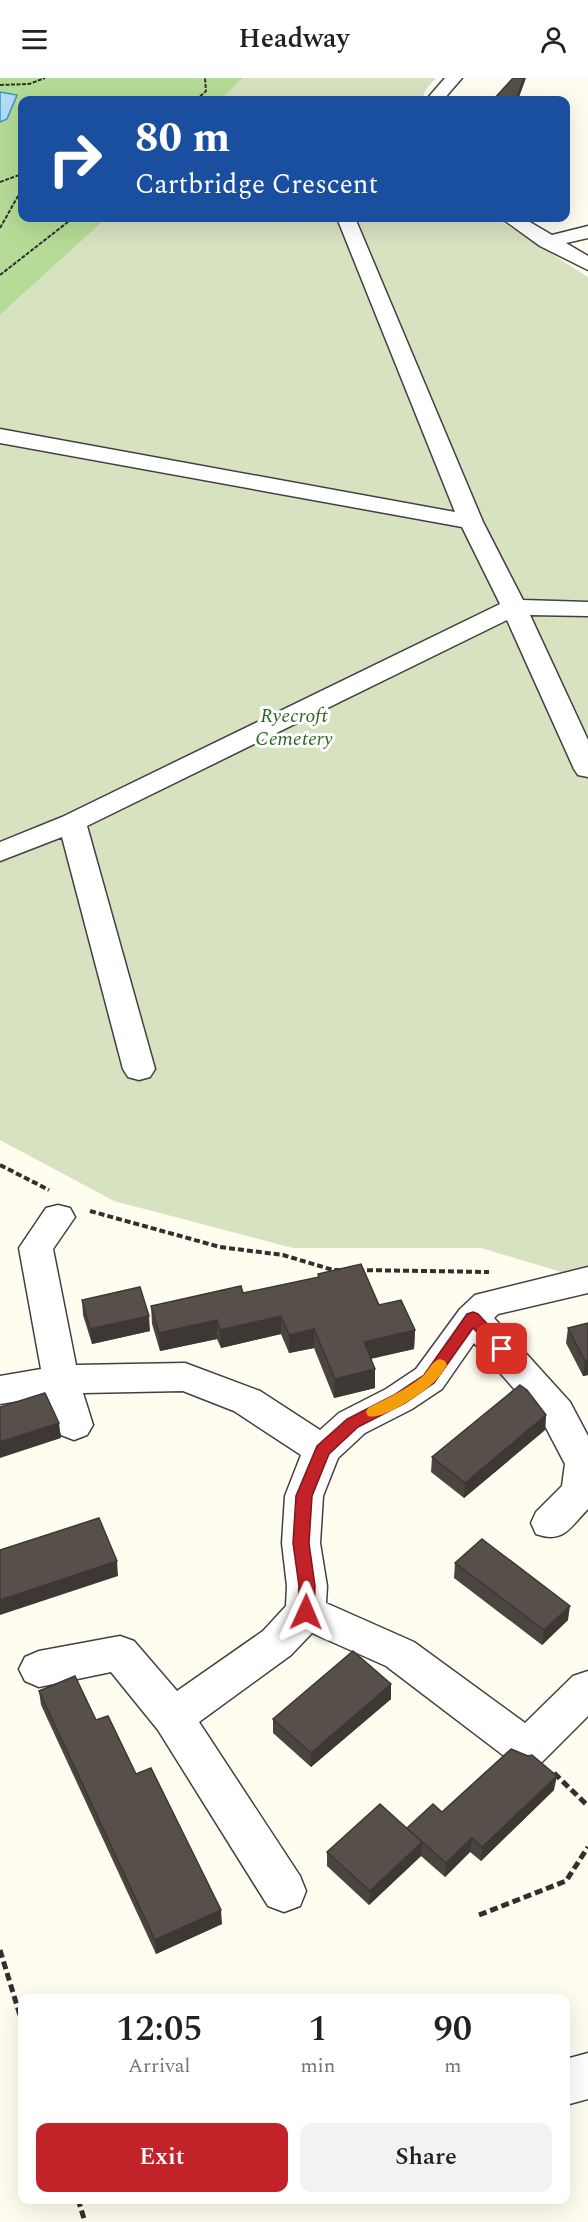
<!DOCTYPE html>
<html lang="en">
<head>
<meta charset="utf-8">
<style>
	body { margin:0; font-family:Spectral,serif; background:#f2f2f2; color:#222; height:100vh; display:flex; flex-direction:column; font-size:22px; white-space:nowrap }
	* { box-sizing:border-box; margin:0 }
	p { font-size:20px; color:#767676 }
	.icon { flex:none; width:33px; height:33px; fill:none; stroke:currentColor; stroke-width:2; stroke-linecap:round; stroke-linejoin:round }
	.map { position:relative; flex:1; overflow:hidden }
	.panel { position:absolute; left:18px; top:1916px; width:552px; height:210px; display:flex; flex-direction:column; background:#fff; border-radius:12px; box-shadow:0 6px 24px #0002 }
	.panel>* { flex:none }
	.top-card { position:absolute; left:18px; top:18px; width:552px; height:126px; border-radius:12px; box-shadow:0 6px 24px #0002; background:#1a4fa0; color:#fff; overflow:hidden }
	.pin { position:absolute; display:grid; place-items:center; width:51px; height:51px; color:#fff; margin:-26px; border-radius:12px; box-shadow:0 3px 9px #0006 }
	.me { position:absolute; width:66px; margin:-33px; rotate:1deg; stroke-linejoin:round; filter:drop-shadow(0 0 4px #0008) }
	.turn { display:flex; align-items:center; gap:21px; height:126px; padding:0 18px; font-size:27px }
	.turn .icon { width:78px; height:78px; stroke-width:2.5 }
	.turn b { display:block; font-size:42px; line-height:51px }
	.eta { display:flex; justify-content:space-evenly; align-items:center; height:102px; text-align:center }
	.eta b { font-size:36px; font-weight:600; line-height:42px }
	.action { display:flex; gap:12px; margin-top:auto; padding:12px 18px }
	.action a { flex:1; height:69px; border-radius:12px; background:#c22329; color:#fff; font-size:24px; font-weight:600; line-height:69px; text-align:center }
	.action a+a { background:#f2f2f2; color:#222 }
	header { display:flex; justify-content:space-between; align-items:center; height:78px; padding:0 18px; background:#fff; font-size:27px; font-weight:600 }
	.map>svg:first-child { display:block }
</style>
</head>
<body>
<header><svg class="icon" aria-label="menu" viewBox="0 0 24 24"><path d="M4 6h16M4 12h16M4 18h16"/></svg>Headway<svg class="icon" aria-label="person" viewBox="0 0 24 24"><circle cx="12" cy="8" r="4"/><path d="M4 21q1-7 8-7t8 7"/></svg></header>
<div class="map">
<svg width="588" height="2144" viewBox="0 0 588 2144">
	<rect width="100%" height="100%" fill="#fffcf0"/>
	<path fill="#b5dc97" d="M0 0H243L221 22H22V140H107L0 237Z"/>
	<path fill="#d6e2c0" d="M243 0H436L427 10 421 22H220Z
		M107 140H496L588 199V1192L568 1196 481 1170H293L114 1123 0 1062V237Z"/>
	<path fill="#b3ddf7" stroke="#3992d0" stroke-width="1.5" d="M0 14 17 17 7 41 0 44Z"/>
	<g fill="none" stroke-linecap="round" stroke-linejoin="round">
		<defs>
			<path id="minor" d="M445 0H462L443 22H426Z
				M337 140H355L483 444 523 522 588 524V538L530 537 588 662V699L578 697 574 691 507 542 87 748 155 991 150 999 139 1002 128 999 123 991 62 759 0 783V764L62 739 500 526 462 449 0 365V351L455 434Z
				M501 140H523L552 157 588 148V160L566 165 588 178V192L540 168Z
				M58 1127 70 1130 75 1139 53 1171 76 1287 185 1285 260 1313 320 1352 339 1335 386 1311 416 1291 460 1231 475 1217 588 1189V1215L498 1236 494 1240 570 1324 588 1358V1431C570 1449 564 1466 536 1456L531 1445 536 1434 562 1408 565 1386 543 1344 474 1265 442 1311 412 1331 365 1355 338 1380 323 1418 320 1465 327 1508 326 1525 414 1564 525 1645 573 1598 588 1593V1638L542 1684 527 1690 512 1684 386 1588 312 1555 291 1577 199 1644 300 1798 306 1813 300 1828 284 1834 268 1828 158 1652 111 1594 39 1609 25 1603 19 1591 25 1579 39 1573 120 1558 134 1563 177 1613 263 1553 286 1528 287 1508 282 1465 285 1418 301 1377 234 1333 183 1313 83 1315 93 1347 87 1357 74 1362 61 1357 47 1318 0 1326V1298L41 1291 19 1170 46 1130Z
				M588 1975V2021L566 2027V1981Z"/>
		</defs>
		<use href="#minor" stroke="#414141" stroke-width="3"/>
		<path stroke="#303030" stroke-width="2" stroke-dasharray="4 1.5" stroke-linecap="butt" d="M0 7 29 6 45 0
			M196 22 206 13 205 0
			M0 104 22 96
			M0 150 22 111
			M0 197 73 140"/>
		<path stroke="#303030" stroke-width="4" stroke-dasharray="6 3" stroke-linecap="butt" d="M0 1087 49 1112
			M90 1133 220 1169 283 1177 333 1192H342
			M358 1192 489 1194"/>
		<path stroke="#303030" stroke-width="5" stroke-dasharray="8 4" stroke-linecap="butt" d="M554 1695 588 1728
			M479 1837 566 1803 588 1769
			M0 1872 22 1944
			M78 2121 85 2144"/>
		<use href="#minor" fill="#fff" fill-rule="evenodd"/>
	</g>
	<path fill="#4b4540" d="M318 1196 379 1227 415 1252 414 1271 371 1281 375 1291V1310L334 1320 314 1270 289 1275 281 1256 221 1270 217 1261 160 1273 152 1246 151 1228 243 1215 318 1199Z
		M82 1222 150 1253 92 1266 83 1237Z
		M588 1245V1297L583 1298 566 1265 568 1250Z
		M546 1337 545 1352 464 1420 431 1394 432 1379Z
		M455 1485 568 1542 542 1567 454 1500Z
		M39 1613 96 1642 136 1696 222 1846 156 1876 41 1627Z
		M391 1621 311 1689 273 1655V1641Z
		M554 1712 481 1783 470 1774 445 1799 421 1778 369 1827 327 1788V1774L407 1750 442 1734Z"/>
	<path fill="#3d3834" d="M524 0H526L518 22H516Z
		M149 1238 150 1253 92 1266 90 1251Z
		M281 1238V1256L221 1270 220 1252Z
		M217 1242V1261L160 1273 159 1255Z
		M314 1251V1270L289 1275V1257Z
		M415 1252 414 1271 363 1282 364 1264Z
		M588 1282V1297L583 1298 585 1283Z
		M375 1291V1310L334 1320 335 1301Z
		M546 1337 545 1352 464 1420 465 1405Z
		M59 1345 61 1360 0 1380V1364Z
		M117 1483 118 1498 0 1537V1522Z
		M570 1528 568 1542 542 1567 544 1552Z
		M391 1606V1621L311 1689V1675Z
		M557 1698 554 1712 481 1783 482 1769Z
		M472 1760 470 1774 445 1799 446 1785Z
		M422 1764 421 1778 369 1827 370 1813Z
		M221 1832 222 1846 156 1876 155 1862Z"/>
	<path fill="#57504a" stroke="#3d3834" stroke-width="1.5" d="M513 0H524L516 22H493Z
		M361 1186 379 1227 401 1222 415 1252 364 1264 375 1291 335 1301 314 1251 289 1257 281 1238 220 1252 217 1242 159 1255 151 1228 241 1208 243 1215 319 1199 318 1196Z
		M140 1209 149 1238 90 1251 82 1222Z
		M588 1245V1282L585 1283 568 1250Z
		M520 1307 527 1312 546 1337 465 1405 432 1379Z
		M45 1315 59 1345 0 1364V1329Z
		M99 1440 117 1483 0 1522V1472Z
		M482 1461 570 1528 544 1552 455 1485Z
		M353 1573 391 1606 311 1675 273 1641Z
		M75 1598 96 1642 108 1638 136 1696 151 1690 221 1832 155 1862 39 1613Z
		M511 1671 528 1678 532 1677 557 1698 482 1769 472 1760 446 1785 407 1750 433 1726 442 1734Z
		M380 1726 422 1764 370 1813 327 1774Z"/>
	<path fill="#c22329" stroke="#7e171b" stroke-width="1.5" d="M473 1234 478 1236 507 1267 509 1271 507 1275H497L473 1250 434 1305 405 1325 358 1349 329 1376 312 1418 309 1465 315 1508 314 1534 312 1539 306 1541 300 1539 298 1534 299 1508 293 1465 296 1418 317 1368 347 1341 394 1317 424 1297 467 1236Z"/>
	<path fill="#f59e0b" d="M440 1281 445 1283 447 1287C443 1293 438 1301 432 1306 421 1316 382 1343 368 1338L366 1334 368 1330C386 1321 407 1311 423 1298 429 1292 431 1284 440 1281Z"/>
	<g text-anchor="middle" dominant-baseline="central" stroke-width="6" stroke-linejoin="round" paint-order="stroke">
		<g font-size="20" font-style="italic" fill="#2b681d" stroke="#fff">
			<text x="294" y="638">Ryecroft<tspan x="294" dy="23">Cemetery</tspan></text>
		</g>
	</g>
</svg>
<div class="pin" style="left:502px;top:1271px;background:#d93025"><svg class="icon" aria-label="arrive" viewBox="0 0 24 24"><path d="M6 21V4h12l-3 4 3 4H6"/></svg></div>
<svg class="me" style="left:306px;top:1534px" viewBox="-20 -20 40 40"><path d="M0-17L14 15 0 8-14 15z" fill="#c22329" stroke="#fff" stroke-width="4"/></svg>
<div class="top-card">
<div class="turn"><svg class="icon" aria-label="right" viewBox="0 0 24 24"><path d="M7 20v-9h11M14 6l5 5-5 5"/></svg><div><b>80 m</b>Cartbridge Crescent</div></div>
</div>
<section class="panel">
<div class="eta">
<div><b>12:05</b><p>Arrival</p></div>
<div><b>1</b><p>min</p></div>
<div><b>90</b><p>m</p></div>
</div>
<div class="action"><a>Exit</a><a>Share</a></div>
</section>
</div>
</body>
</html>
